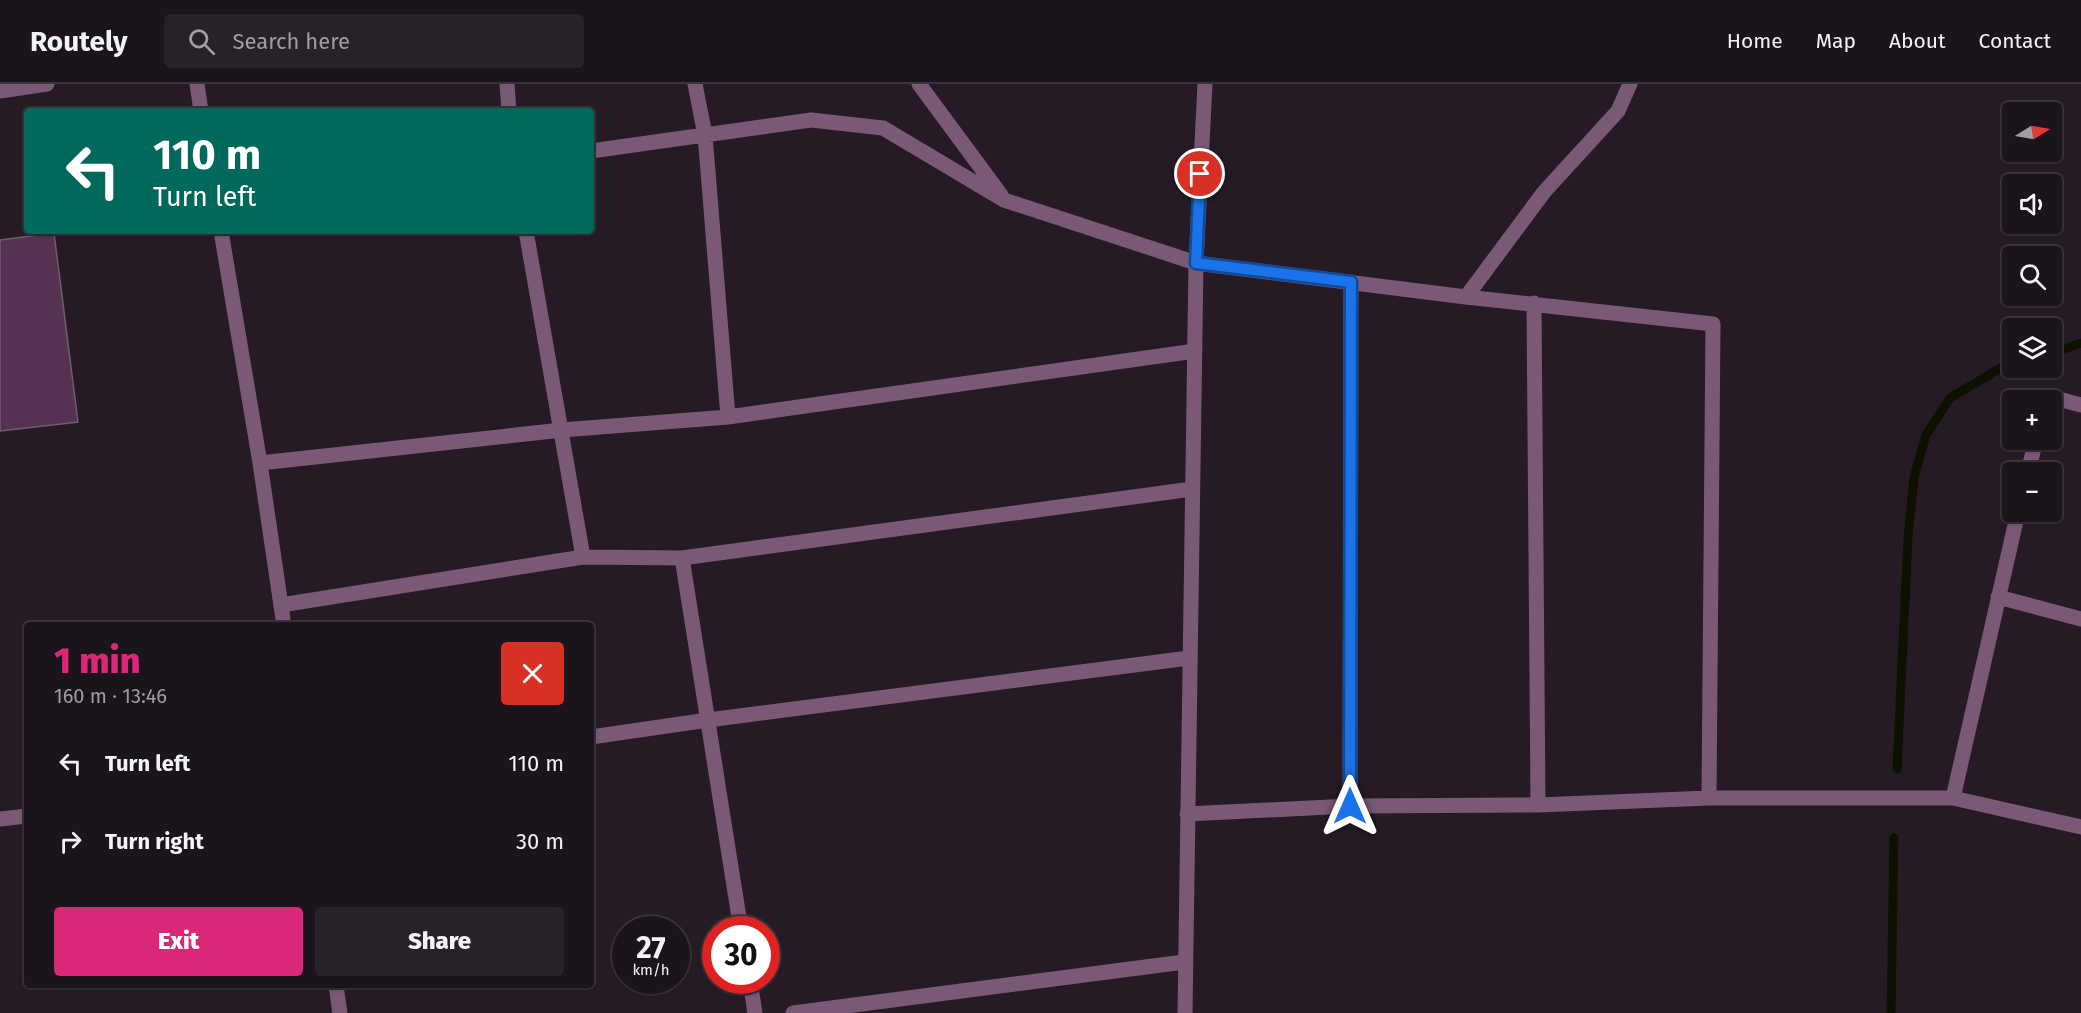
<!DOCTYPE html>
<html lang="en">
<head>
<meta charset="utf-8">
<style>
	body { margin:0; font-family:"Fira Sans",sans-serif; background:#292129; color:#f1f3f6; height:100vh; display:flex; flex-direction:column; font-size:22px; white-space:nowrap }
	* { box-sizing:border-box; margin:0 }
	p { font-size:20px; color:#a09ea3 }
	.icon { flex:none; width:33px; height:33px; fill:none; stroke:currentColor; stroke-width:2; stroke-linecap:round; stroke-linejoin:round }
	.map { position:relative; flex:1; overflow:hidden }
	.drawer { position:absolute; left:24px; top:538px; width:570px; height:366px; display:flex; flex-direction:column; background:#1c141c; border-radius:6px; box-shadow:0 2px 4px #0004,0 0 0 2px #3a333b }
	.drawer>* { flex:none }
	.guide { position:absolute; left:24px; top:24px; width:570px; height:126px; border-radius:6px; box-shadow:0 2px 4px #0004,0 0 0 2px #3a333b; background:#00695c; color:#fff; overflow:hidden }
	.needle { width:39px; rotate:79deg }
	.buttons { position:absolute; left:2002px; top:18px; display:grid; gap:12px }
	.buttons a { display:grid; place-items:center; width:60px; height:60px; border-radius:6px; background:#1c141c; box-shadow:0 2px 4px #0004,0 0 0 2px #3a333b; font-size:30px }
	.speed { position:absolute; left:612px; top:832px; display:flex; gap:12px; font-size:30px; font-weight:700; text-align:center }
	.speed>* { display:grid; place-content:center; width:78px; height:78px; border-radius:50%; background:#1c141c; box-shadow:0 2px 4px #0004,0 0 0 2px #3a333b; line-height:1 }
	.speed small { font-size:15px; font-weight:400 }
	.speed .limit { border:9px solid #d22; background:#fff; color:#111 }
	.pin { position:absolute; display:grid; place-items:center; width:51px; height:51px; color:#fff; margin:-26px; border:3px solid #fff; border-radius:50%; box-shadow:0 2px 6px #0007 }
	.me { position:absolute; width:66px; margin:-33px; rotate:0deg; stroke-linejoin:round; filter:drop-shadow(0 0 4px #0008) }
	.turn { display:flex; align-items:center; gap:21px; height:126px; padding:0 30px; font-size:27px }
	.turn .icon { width:78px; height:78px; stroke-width:2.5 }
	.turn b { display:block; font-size:42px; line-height:51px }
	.round { display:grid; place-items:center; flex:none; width:63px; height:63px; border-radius:6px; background:#292129 }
	.headline { display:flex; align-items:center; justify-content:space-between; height:102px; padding:0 30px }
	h1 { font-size:36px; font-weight:800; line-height:45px; color:#db2777 }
	.button { display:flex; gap:12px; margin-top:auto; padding:12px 30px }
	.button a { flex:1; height:69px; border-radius:6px; background:#db2777; color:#fff; font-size:24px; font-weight:800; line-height:69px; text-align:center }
	.button a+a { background:#292129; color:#f1f3f6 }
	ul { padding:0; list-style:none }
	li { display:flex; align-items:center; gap:18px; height:78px; padding:0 30px }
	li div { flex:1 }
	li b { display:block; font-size:22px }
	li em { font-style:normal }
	header { display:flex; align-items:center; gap:36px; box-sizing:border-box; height:84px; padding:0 30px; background:#1c141c; border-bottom:2px solid #3a333b }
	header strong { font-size:28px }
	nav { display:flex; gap:33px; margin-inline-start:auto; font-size:21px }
	.search { width:420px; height:54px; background:#292129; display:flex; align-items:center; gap:15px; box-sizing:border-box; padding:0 21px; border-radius:6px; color:#a09ea3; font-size:22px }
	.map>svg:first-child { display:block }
</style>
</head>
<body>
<header>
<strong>Routely</strong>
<div class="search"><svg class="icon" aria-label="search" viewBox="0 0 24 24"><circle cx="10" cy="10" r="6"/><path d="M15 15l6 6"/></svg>Search here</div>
<nav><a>Home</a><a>Map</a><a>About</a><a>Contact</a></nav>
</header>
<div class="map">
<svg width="2081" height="929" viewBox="0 0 2081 929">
	<rect width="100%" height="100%" fill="#261b25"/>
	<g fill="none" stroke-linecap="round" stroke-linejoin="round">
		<path stroke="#0d1200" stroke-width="9" d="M2052 269 2081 259
			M1897 685 1908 453 1914 393 1926 351 1950 314 2001 284 2013 280
			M1891 929 1894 754"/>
	</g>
	<path fill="#553152" stroke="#6d5f6b" stroke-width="1.5" d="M54 149 78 338 0 347V156Z"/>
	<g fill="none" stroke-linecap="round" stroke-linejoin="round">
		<path stroke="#7a5976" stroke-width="15" d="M197 0 201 27
			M507 0 509 27
			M695 0 705 51 728 333
			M919 0 1001 111
			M0 7 47 0
			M591 67 811 36 883 44 1004 116 1196 179 1466 213 1713 240 1709 714
			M221 147 260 379 284 542
			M526 147 583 473
			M1466 213 1544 108 1618 27 1630 0
			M1534 219 1538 721
			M2045 316 2047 312 2081 321
			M260 379 562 346 728 333 1195 267
			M2028 388 2036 356
			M682 474 741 846
			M1998 513 2081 535
			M281 521 583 473 682 474 1192 405
			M591 653 708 636 1189 574
			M1953 714 2018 428
			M1350 722 1351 198
			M1187 730 1350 722 1538 721 1709 714H1953L2081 743
			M0 735 27 732
			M750 897 755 929
			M336 902 340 929
			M793 929 1184 878
			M1185 929 1196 179 1205 0"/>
	</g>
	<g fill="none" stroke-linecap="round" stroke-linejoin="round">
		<defs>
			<path id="route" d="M1200 90 1196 179 1351 198 1350 722"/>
		</defs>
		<use href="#route" stroke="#114b97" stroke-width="15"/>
		<use href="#route" stroke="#1a73e8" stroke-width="10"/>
	</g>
</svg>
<div class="buttons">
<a><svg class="needle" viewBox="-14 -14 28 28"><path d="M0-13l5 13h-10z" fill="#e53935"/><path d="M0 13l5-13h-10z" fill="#a09ea3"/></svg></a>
<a><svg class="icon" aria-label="sound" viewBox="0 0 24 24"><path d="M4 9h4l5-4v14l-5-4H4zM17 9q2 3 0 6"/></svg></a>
<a><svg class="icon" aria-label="search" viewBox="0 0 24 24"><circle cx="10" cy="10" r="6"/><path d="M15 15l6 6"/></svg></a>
<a><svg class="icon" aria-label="layers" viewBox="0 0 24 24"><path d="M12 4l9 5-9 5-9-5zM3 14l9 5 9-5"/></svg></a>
<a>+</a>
<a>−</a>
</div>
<div class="speed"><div>27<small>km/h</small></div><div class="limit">30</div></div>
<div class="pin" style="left:1200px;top:90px;background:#d93025"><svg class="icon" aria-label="arrive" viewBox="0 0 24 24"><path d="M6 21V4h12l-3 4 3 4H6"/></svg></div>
<svg class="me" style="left:1350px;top:722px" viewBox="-20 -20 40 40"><path d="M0-17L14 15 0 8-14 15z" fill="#1a73e8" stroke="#fff" stroke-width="4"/></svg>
<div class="guide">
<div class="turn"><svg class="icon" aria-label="left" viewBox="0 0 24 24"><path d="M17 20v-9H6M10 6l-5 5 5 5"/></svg><div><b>110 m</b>Turn left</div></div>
</div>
<section class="drawer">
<div class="headline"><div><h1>1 min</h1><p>160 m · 13:46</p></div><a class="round" style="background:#d93025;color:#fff"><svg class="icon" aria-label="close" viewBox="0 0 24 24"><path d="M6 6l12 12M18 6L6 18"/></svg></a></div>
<ul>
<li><svg class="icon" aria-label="left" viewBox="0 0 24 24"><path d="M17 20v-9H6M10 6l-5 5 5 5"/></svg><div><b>Turn left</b></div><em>110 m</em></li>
<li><svg class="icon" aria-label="right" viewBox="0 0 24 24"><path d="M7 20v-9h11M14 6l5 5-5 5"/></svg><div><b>Turn right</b></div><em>30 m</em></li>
</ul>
<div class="button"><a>Exit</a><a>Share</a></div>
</section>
</div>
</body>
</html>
